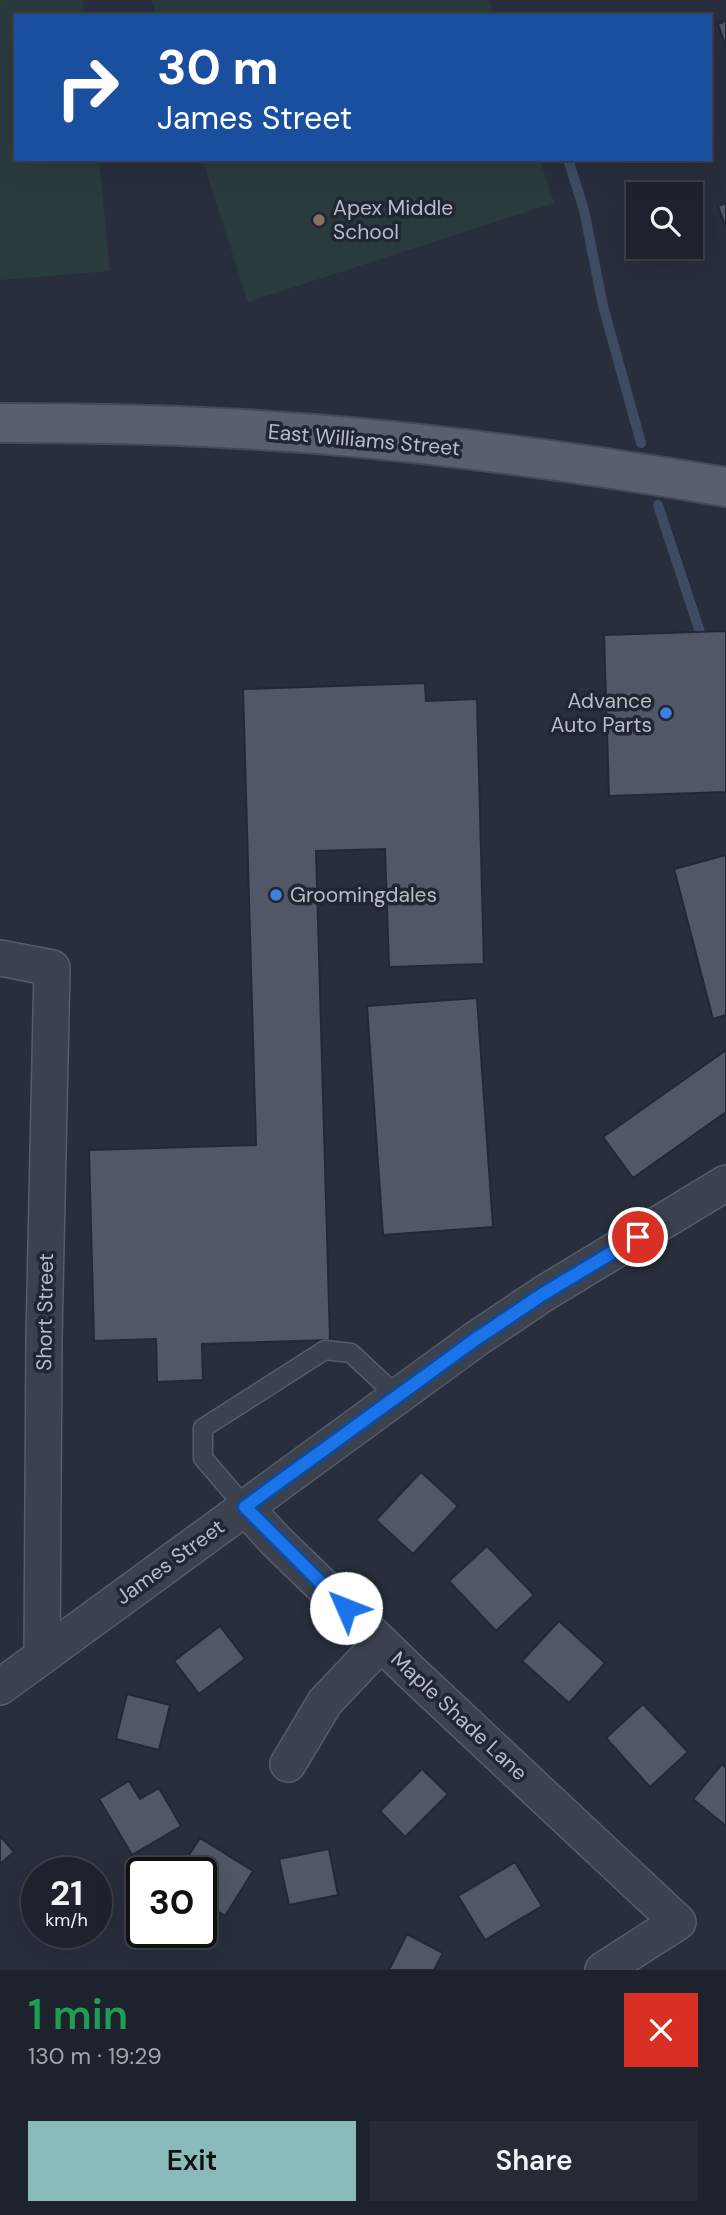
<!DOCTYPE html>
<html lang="en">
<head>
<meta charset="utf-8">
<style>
	body { margin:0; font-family:"DM Sans",sans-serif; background:#262a35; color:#f1f3f6; height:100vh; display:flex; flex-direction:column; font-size:26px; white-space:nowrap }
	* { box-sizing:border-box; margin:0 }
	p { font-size:23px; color:#a1a4aa }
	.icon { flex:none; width:38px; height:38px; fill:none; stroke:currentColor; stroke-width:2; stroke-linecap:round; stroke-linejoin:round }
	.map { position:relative; height:1970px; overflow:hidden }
	.drawer { display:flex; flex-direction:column; background:#1e222d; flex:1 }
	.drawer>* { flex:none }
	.hud { position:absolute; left:14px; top:14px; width:698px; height:147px; border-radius:0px; box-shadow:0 7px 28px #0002,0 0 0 2px #3c3f49; background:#1a4fa0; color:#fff; overflow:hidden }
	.tools { position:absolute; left:626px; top:182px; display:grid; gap:14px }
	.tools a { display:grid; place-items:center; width:77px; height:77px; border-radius:0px; background:#1e222d; box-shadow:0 7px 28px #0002,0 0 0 2px #3c3f49; font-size:35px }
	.speed { position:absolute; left:21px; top:1857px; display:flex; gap:14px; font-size:35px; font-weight:700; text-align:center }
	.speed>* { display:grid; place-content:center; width:91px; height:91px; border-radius:50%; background:#1e222d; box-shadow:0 7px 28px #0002,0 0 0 2px #3c3f49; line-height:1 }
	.speed small { font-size:18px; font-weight:400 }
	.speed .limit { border:4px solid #111; border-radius:10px; background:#fff; color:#111 }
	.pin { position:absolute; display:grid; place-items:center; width:60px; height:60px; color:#fff; margin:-30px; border:4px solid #fff; border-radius:50%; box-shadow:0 2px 7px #0007 }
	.me { position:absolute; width:77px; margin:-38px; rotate:314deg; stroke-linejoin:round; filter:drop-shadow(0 0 5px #0008) }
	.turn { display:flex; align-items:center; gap:24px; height:147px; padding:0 28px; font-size:32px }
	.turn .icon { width:91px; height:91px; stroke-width:2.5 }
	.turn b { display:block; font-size:49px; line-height:60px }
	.round { display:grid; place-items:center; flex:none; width:74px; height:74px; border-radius:0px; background:#262a35 }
	.summary { display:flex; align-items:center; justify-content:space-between; height:119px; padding:0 28px }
	h1 { font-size:42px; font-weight:600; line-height:52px; color:#1e9e55 }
	.action { display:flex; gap:14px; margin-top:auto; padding:14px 28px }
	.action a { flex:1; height:80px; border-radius:0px; background:#8bbbb9; color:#111; font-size:28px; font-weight:600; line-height:80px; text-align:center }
	.action a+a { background:#262a35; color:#f1f3f6 }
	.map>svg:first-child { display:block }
</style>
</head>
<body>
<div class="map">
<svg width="726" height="1970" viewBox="0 0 726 1970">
	<rect width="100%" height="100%" fill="#282e3c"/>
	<path fill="#2a3b3e" d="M0 0H83L84 16H16V159H99L110 271 0 280Z
		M151 0H489L494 16H157Z
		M202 159H540L554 203 248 302Z"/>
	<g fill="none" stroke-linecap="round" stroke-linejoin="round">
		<path stroke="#3f4b63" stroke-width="10" d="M568 159 584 210 603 306 641 443
			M658 505 704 644"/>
	</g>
	<path fill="#515767" stroke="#222834" stroke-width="2" d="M726 21V48L718 24Z
		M726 203V228L718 206Z
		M726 631V792L609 796 604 635Z
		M425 683 426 701 477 699 484 964 389 967 385 849 316 851 330 1340 202 1344 203 1380 157 1382 156 1339 94 1341 89 1150 256 1145 243 689Z
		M726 855V1015L713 1019 674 869Z
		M477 998 493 1227 383 1235 367 1006Z
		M726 1050V1112L633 1178 603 1137Z
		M421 1472 458 1506 413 1554 376 1520Z
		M487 1546 534 1595 496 1631 449 1581Z
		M559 1621 605 1663 569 1703 522 1661Z
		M220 1626 245 1659 199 1694 174 1661Z
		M127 1694 170 1705 159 1750 116 1739Z
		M643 1704 688 1752 650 1787 606 1738Z
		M722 1764 726 1768V1826L693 1799Z
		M422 1769 448 1794 405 1837 380 1811Z
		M129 1781 140 1799 159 1788 181 1826 132 1855 99 1799Z
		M0 1836 14 1852 0 1864Z
		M200 1838 253 1871 225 1916 201 1901V1872H178Z
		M329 1849 338 1895 289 1905 279 1859Z
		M515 1862 542 1906 485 1940 458 1896Z
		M407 1934 443 1953 434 1970H389Z"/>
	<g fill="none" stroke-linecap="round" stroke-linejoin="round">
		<defs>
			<path id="lane" d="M245 1507 203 1458V1428L325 1350 351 1353 396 1395"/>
			<path id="street" d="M0 958 52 968 44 1338 42 1656
				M245 1507 275 1540 412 1673 678 1922 603 1970
				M0 1687 476 1339 543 1294 726 1183
				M288 1764 325 1702 381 1643"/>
			<path id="primary" d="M0 423C74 423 148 424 222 428 391 436 560 459 726 487"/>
		</defs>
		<use href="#lane" stroke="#565c68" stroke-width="21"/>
		<use href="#street" stroke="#565c68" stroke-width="38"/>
		<use href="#primary" stroke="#444a56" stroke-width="42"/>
		<use href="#lane" stroke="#3b414d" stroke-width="18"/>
		<use href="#street" stroke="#3b414d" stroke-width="35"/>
		<use href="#primary" stroke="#595f6c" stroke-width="38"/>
	</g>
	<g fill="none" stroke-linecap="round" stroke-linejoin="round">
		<defs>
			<path id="route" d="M346 1608 245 1507 476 1339 543 1294 638 1237"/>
		</defs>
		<use href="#route" stroke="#114b97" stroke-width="18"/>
		<use href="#route" stroke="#1a73e8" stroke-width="12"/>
	</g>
	<circle fill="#8d6e63" stroke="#202632" stroke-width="2.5" cx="319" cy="220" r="7"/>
	<g fill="#3f7fe0" stroke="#202632" stroke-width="2.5">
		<circle cx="666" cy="713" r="7"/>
		<circle cx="276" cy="895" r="7"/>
	</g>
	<g text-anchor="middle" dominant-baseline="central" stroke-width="7" stroke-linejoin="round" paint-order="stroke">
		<g font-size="21" fill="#b7bcc8" stroke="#202632" text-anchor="start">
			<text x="333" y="208">Apex Middle<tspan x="333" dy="24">School</tspan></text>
			<text x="652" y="701" text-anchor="end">Advance<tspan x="652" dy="24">Auto Parts</tspan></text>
			<text x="290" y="895">Groomingdales</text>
		</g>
		<g font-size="21" fill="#b7bcc8" stroke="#202632">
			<text transform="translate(364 440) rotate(5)">East Williams Street</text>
			<text transform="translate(45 1312) rotate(-89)">Short Street</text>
			<text transform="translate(170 1562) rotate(-36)">James Street</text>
			<text transform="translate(459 1716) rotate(43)">Maple Shade Lane</text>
		</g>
	</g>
</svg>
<div class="tools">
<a><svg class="icon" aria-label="search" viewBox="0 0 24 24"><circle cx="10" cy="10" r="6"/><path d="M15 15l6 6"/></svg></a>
</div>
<div class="speed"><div>21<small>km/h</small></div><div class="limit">30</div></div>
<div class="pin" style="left:638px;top:1237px;background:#d93025"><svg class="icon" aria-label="arrive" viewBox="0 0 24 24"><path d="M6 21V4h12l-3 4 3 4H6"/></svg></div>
<svg class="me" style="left:346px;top:1608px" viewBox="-20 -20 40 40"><circle r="19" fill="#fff"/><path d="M0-13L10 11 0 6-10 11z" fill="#1a73e8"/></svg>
<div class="hud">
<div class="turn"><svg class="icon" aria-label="right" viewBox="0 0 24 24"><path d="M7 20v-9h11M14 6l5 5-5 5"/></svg><div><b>30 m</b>James Street</div></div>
</div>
</div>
<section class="drawer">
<div class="summary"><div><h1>1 min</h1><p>130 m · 19:29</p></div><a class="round" style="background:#d93025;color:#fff"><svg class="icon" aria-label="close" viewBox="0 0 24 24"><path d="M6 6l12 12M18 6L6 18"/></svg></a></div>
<div class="action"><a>Exit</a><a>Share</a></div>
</section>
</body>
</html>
